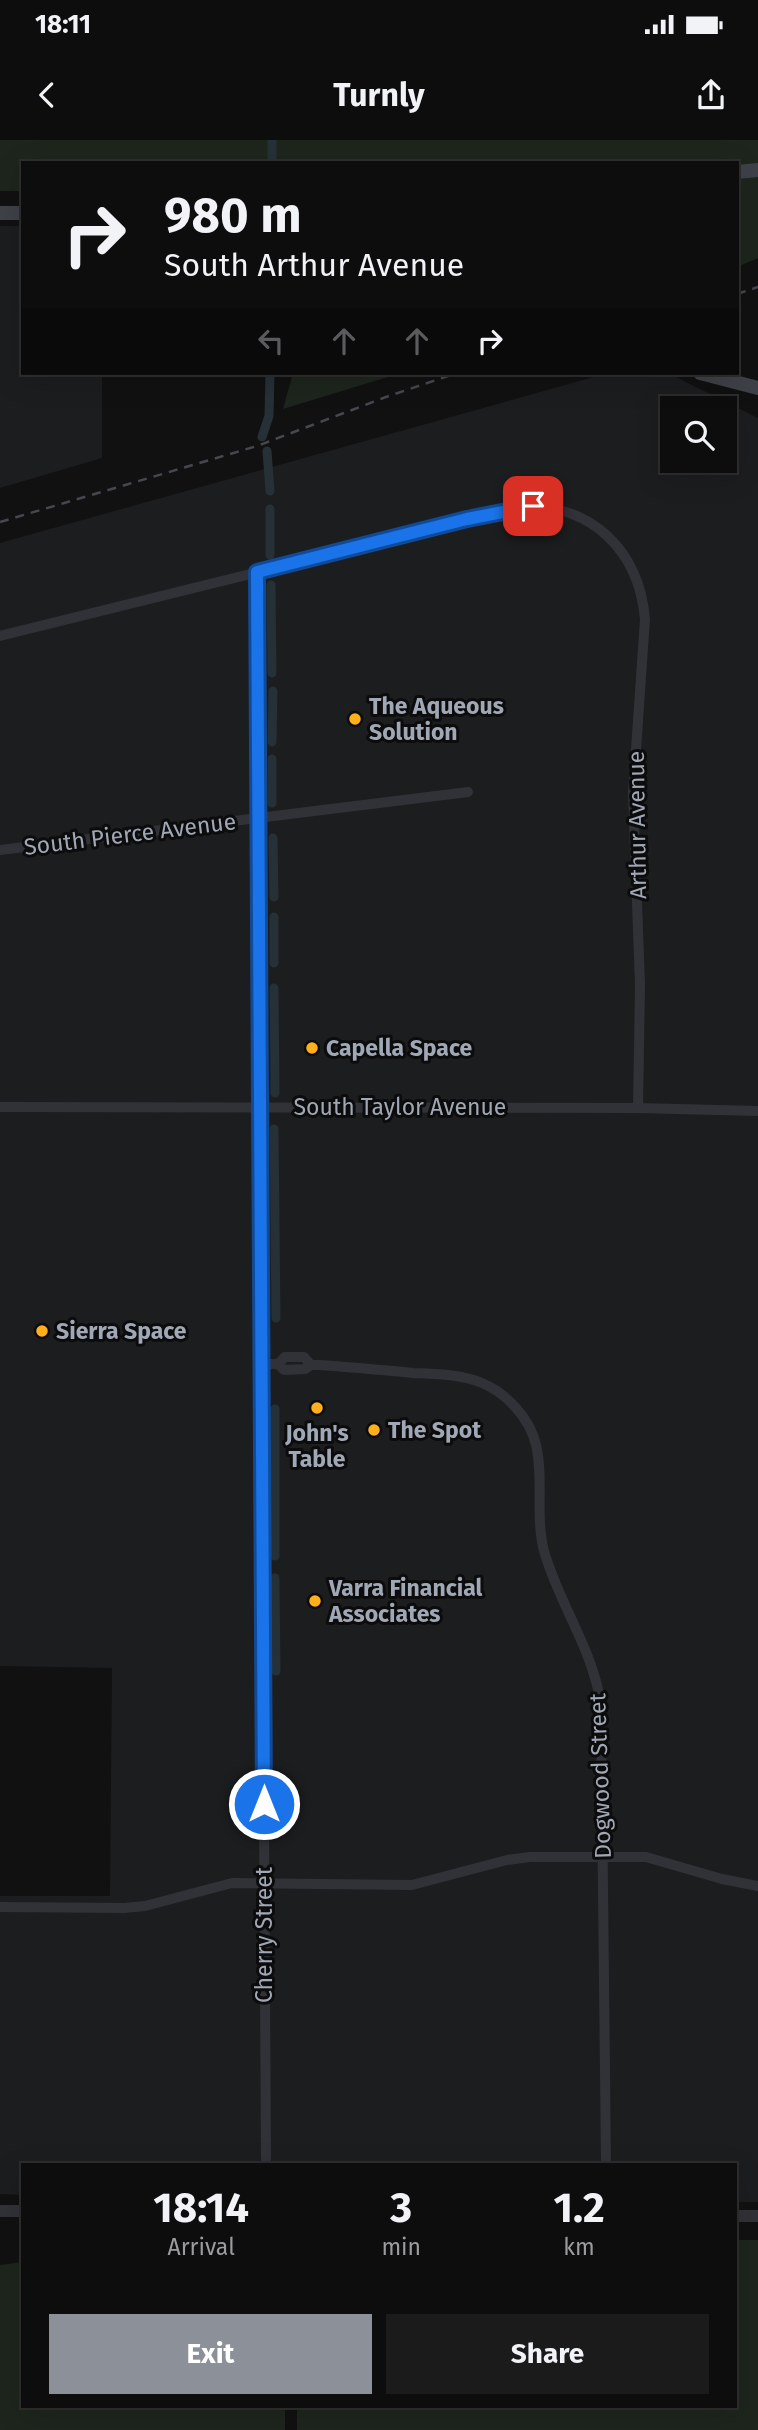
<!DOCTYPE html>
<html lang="en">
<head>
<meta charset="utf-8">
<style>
	body { margin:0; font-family:"Fira Sans",sans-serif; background:#1b1b1c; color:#f1f3f6; height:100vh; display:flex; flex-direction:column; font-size:26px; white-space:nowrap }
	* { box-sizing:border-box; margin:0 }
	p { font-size:23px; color:#9a9c9e }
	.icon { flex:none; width:38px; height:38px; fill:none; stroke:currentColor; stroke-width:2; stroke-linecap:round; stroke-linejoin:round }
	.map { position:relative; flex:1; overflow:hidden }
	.sheet { position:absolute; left:21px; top:2023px; width:716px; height:245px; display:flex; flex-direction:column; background:#0d0d0e; border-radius:0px; box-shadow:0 7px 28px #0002,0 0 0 2px #2d2d2e }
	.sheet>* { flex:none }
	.guide { position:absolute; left:21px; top:21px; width:718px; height:214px; border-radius:0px; box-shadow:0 7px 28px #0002,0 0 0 2px #2d2d2e; background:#0d0d0e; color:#f1f3f6; overflow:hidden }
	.tools { position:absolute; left:660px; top:256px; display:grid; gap:14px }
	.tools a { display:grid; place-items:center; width:77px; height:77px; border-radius:0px; background:#0d0d0e; box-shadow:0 7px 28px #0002,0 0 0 2px #2d2d2e; font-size:35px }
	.pin { position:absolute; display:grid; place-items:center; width:60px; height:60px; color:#fff; margin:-30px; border-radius:14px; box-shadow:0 4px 10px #0006 }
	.me { position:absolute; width:77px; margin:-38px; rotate:0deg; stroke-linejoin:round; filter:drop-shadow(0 0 5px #0008) }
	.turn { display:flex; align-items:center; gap:24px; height:147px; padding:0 28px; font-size:32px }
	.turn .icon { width:91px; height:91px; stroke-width:2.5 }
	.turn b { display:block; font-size:49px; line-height:60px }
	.lanes { display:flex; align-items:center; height:66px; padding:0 28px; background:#0003; justify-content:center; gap:35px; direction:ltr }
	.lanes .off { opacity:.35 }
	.eta { display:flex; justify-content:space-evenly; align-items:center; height:119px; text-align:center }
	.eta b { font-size:42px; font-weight:700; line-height:49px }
	.primary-button { display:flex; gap:14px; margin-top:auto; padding:14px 28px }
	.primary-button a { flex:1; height:80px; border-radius:0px; background:#8c9099; color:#fff; font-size:28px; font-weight:700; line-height:80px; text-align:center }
	.primary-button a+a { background:#1b1b1c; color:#f1f3f6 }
	.status { display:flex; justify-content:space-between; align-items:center; height:49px; padding:0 35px; background:#0d0d0e; direction:ltr }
	.status svg { height:19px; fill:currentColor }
	header { display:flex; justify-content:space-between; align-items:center; height:91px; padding:0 28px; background:#0d0d0e; font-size:32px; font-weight:700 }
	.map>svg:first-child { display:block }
</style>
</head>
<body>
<div class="status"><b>18:11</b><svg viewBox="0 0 49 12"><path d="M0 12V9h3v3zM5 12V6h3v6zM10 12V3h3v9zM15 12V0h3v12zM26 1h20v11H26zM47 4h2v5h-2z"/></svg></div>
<header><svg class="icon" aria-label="back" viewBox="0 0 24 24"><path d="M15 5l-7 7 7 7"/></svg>Turnly<svg class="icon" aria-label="share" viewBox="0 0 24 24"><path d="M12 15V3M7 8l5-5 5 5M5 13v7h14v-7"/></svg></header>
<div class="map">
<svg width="758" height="2290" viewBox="0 0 758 2290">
	<rect width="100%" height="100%" fill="#111112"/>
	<path fill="#1c1d1f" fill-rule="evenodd" d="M0 86H23V233H102V318L0 348Z
		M608 233H668L758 278V2062H735V2025H23V2055L0 2054V1756H110L112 1528 0 1526V403ZM672 268H724V320H672Z"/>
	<path fill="#1d251d" d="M0 0H758V118L737 127V23H23V51H0Z
		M293 233H401L283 269Z
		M735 2100H758V2290H297V2266H735Z
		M23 2122V2266H285V2290H0V2125Z"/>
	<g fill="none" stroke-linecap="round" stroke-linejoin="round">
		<path stroke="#263037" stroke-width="9" d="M272 0V23
			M262 297 269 276 270 233
			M267 311 270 351
			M270 369V415
			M271 445 272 533
			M272 602 273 551
			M272 619V663
			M273 698 274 757
			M274 777V823
			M274 848 275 953
			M274 989 276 1178
			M275 1416V1269
			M275 1438 276 1531"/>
		<path stroke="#313238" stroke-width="10" d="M257 432 266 2025
			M0 496 521 367C592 363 639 411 645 479L633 653 640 845 638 968
			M0 710 468 652
			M0 967 638 968 758 971
			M261 1224H278L284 1230 305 1229 311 1225H318C350 1227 382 1230 413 1233 435 1234 461 1234 482 1243 506 1253 530 1278 536 1305 544 1339 535 1376 544 1411 559 1464 593 1509 601 1565L606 2025
			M278 1224 285 1217H304L311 1225
			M0 1767 124 1768 145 1766 232 1743 412 1745 507 1720 530 1717H646L722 1739 758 1746"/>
		<path stroke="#313238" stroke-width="12" d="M0 2071H23
			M735 2076H758"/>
		<path stroke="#3f4148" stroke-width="14" d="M737 32 758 30
			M0 73H23
			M700 233 758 248"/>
		<path stroke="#46484f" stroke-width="2.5" stroke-dasharray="9 7" stroke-linecap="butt" d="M737 154 758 147
			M0 382 257 306 386 257 457 233"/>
	</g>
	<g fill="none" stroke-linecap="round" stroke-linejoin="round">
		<defs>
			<path id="route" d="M264 1664 257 432 467 379 533 366"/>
		</defs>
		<use href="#route" stroke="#114b97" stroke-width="18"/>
		<use href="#route" stroke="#1a73e8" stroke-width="12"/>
	</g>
	<g fill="#ffae1c" stroke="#0c0c0d" stroke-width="2.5">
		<circle cx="355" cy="579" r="7"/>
		<circle cx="312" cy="908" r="7"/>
		<circle cx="42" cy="1191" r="7"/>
		<circle cx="317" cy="1268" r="7"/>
		<circle cx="374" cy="1290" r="7"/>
		<circle cx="315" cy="1461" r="7"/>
	</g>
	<g text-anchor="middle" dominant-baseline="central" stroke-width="6" stroke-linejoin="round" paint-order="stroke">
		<g font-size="23" font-weight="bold" fill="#a0a7b5" stroke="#0c0c0d" text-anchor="start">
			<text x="369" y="566">The Aqueous<tspan x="369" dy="26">Solution</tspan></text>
			<text x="326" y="908">Capella Space</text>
			<text x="56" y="1191">Sierra Space</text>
			<text x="388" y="1290">The Spot</text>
			<text x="317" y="1293" text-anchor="middle">John's<tspan x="317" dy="26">Table</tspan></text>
			<text x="329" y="1448">Varra Financial<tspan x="329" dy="26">Associates</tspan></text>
		</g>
		<g font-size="23" fill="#a0a7b5" stroke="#0c0c0d">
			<text transform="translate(637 685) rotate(-91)">Arthur Avenue</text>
			<text transform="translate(130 694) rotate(-7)">South Pierce Avenue</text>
			<text x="400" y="967">South Taylor Avenue</text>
			<text transform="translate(600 1636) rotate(-92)">Dogwood Street</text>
			<text transform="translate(264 1795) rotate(-90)">Cherry Street</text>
		</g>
	</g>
</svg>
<div class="tools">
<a><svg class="icon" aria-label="search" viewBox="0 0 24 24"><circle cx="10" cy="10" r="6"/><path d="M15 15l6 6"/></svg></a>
</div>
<div class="pin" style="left:533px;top:366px;background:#d93025"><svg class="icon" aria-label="arrive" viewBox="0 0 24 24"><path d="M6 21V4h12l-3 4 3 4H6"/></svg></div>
<svg class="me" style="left:264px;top:1664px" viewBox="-20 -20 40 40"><circle r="17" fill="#1a73e8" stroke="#fff" stroke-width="3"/><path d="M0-11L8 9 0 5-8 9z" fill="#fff"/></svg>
<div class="guide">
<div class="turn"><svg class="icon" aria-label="right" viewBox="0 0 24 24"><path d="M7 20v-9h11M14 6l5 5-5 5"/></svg><div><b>980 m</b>South Arthur Avenue</div></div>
<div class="lanes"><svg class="icon off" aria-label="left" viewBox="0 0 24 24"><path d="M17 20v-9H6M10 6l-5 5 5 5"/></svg><svg class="icon off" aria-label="ahead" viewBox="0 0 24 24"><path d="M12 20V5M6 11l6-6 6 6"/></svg><svg class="icon off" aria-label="ahead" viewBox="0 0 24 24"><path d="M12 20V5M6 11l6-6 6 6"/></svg><svg class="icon" aria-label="right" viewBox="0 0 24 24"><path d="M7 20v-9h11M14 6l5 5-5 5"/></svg></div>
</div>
<section class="sheet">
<div class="eta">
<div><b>18:14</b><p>Arrival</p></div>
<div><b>3</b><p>min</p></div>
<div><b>1.2</b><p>km</p></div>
</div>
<div class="primary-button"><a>Exit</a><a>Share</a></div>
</section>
</div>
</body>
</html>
